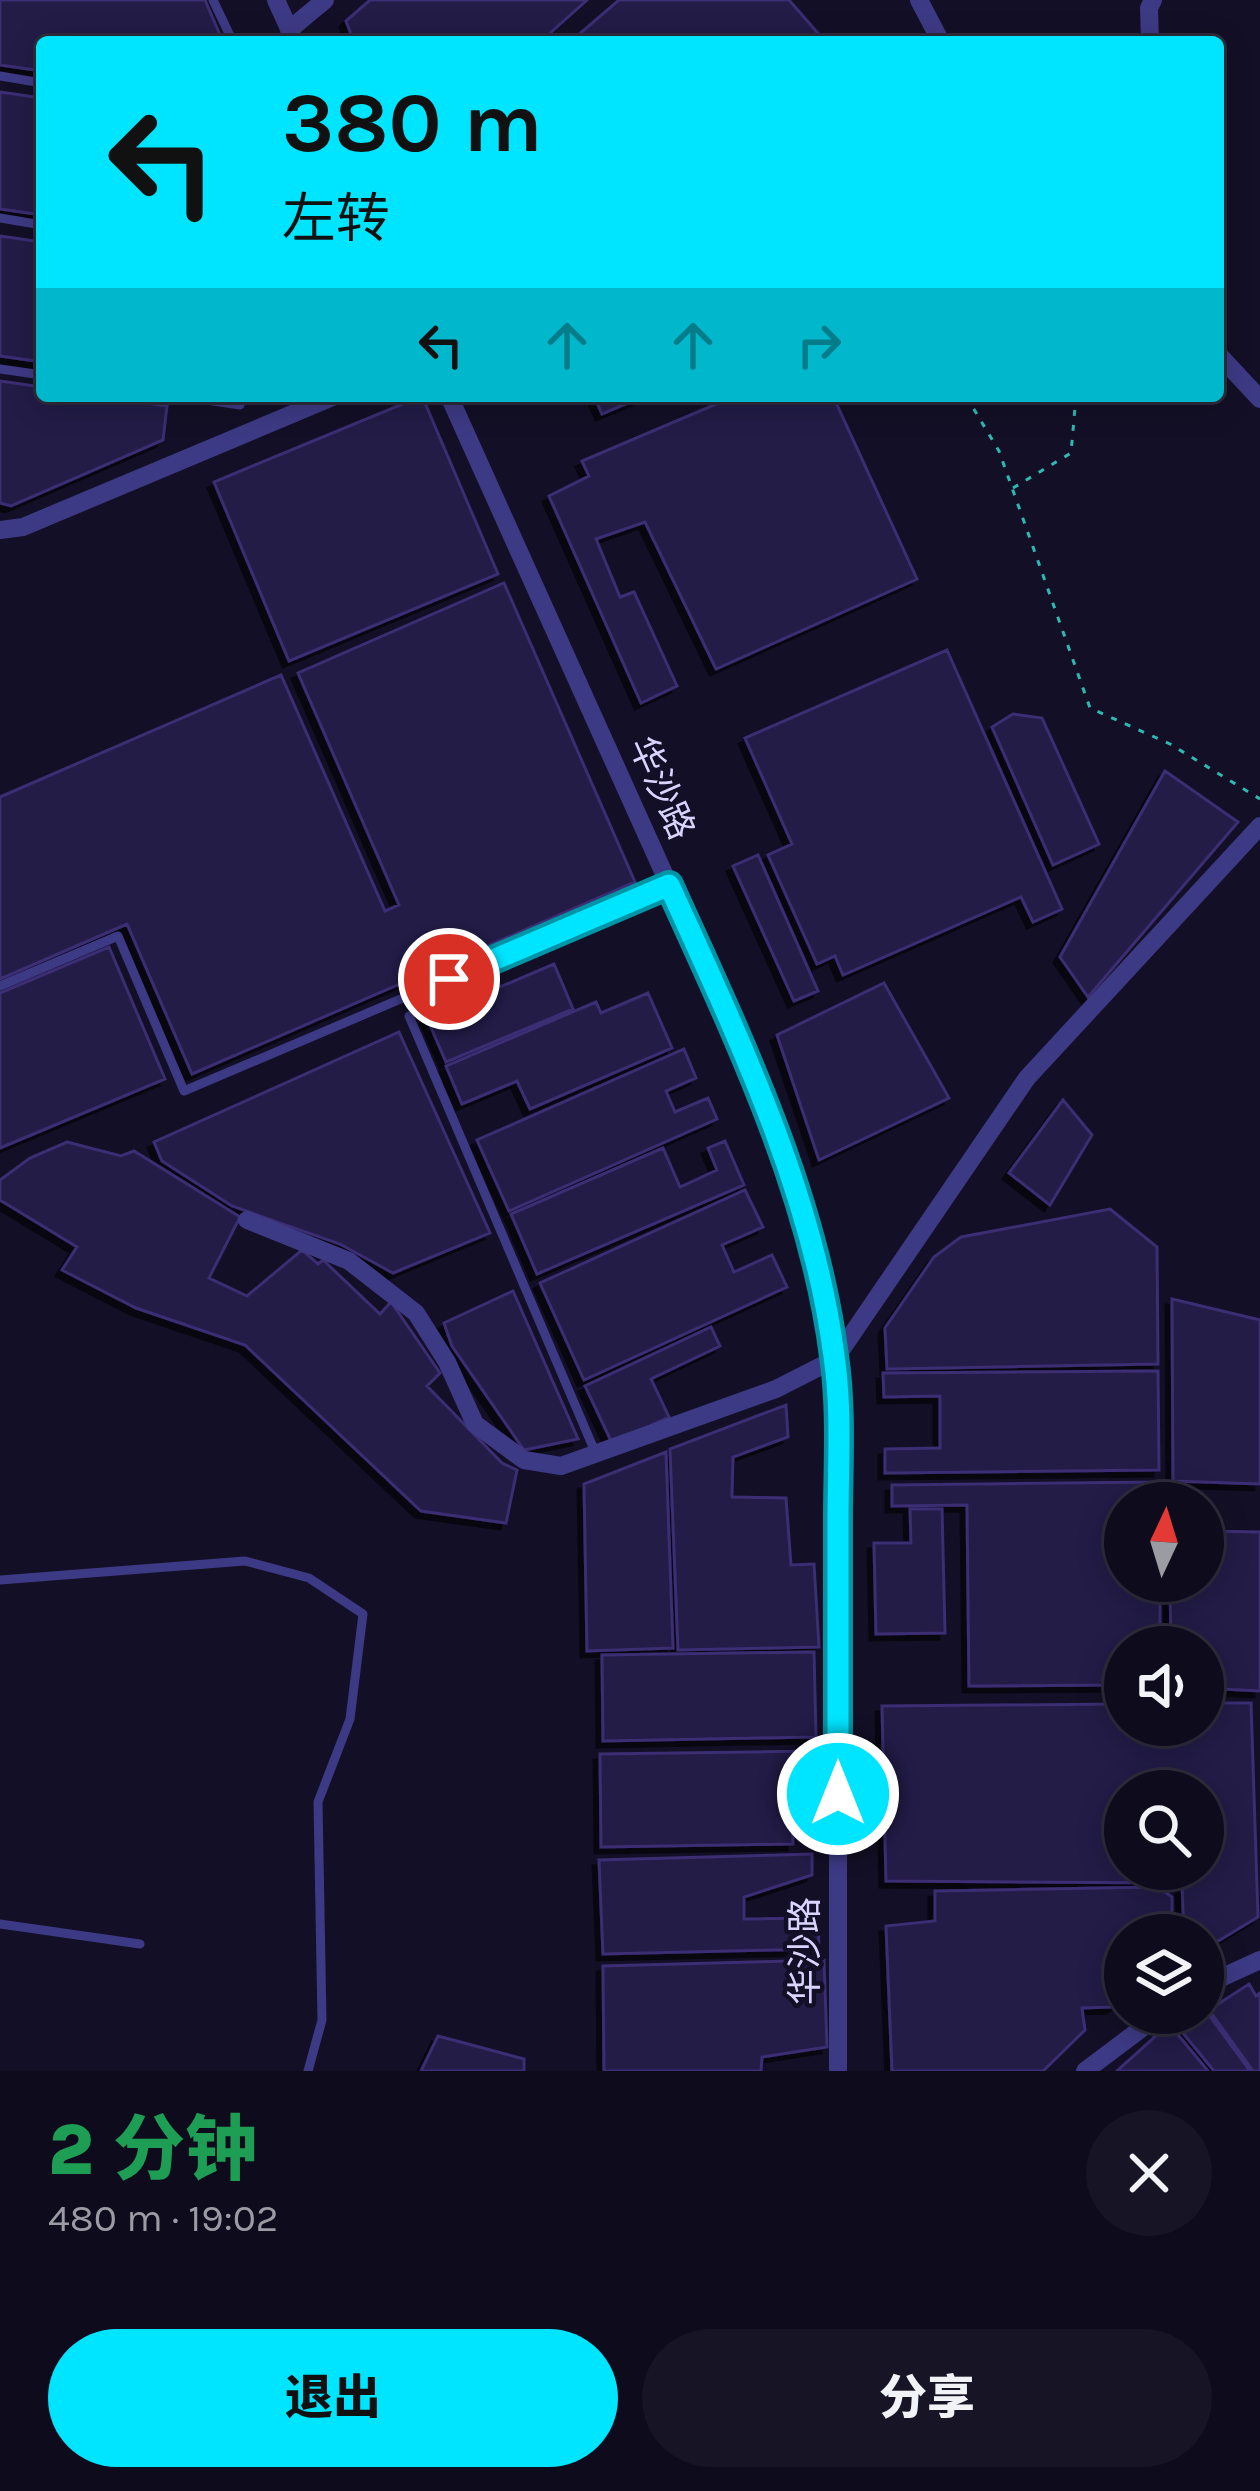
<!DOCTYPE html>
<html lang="zh">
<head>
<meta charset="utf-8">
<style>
	body { margin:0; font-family:Karla,"Noto Sans SC",sans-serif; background:#171425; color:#f1f3f6; height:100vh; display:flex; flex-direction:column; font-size:45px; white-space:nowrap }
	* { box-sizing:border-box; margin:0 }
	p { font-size:39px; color:#9b9ba3 }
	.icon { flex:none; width:66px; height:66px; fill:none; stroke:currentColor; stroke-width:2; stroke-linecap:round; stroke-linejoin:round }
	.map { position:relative; height:2071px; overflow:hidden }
	.panel { display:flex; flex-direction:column; background:#0e0b1c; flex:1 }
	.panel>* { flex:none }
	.top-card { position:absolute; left:36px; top:36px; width:1188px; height:366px; border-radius:12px; box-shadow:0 6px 30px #0003,0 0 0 3px #2e2b3b; background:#00e5ff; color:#111; overflow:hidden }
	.needle { width:78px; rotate:4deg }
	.controls { position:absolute; left:1104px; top:1482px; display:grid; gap:24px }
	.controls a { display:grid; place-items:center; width:120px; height:120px; border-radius:50%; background:#0e0b1c; box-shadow:0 6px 30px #0003,0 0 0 3px #2e2b3b; font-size:60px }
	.pin { position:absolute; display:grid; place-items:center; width:102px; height:102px; color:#fff; margin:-51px; border:6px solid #fff; border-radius:50%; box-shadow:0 3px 12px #0007 }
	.me { position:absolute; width:132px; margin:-66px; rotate:0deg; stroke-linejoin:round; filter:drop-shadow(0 0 9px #0008) }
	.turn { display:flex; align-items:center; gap:42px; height:252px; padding:0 48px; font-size:54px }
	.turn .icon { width:156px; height:156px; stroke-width:2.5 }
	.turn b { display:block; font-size:84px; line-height:102px }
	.lanes { display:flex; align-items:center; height:114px; padding:0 48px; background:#0003; justify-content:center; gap:60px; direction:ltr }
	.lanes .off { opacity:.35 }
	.round { display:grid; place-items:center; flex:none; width:126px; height:126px; border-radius:63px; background:#171425 }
	.summary { display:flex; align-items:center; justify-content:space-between; height:204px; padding:0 48px }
	h1 { font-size:72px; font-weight:800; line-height:90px; color:#1e9e55 }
	.action { display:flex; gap:24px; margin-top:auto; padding:24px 48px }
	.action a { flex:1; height:138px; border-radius:72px; background:#00e5ff; color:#111; font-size:48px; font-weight:800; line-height:138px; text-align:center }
	.action a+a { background:#171425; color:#f1f3f6 }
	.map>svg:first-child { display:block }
</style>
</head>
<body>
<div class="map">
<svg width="1260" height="2071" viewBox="0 0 1260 2071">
	<defs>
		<filter id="shadow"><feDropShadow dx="-6" dy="6" stdDeviation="0" flood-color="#0009"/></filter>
	</defs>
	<rect width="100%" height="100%" fill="#130f26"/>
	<path fill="#241b47" stroke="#3b2d73" stroke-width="3" fill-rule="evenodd" filter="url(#shadow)" d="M0 0H205L223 42H42V71L0 65Z
		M370 0H587L540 42H354L346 21Z
		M619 0H789L823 39 819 42H570Z
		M0 92 42 98V215L0 209Z
		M0 236 42 242V362L0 356Z
		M0 381 42 387V396H101L167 406 163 440 11 506 0 503Z
		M422 396 498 574 289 661 214 482Z
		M594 396H644L602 414Z
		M735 396H833L917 579 716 669 645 522 596 539 620 597 634 592 677 686 641 703 549 496 589 476 582 461Z
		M504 583 635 882 192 1074 127 924 0 979V797L281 675 385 911 399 905 298 673Z
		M947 650 1062 909 1033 922 1021 897 843 975 835 956 817 964 768 855 792 844 745 738Z
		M1013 714 1042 718 1099 844 1053 865 992 727Z
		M1165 771 1238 822 1088 997 1060 957Z
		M758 855 818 991 794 1001 733 866Z
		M109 947 165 1079 0 1148V993Z
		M554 964 573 1009 446 1062 427 1018Z
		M884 983 949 1098 819 1160 777 1035Z
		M648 993 672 1048 530 1109 517 1081 462 1104 446 1066 596 1002 601 1013Z
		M399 1032 490 1233 393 1273 340 1244 232 1206 162 1161 154 1142Z
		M684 1049 696 1078 666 1091 675 1112 708 1098 717 1119 509 1211 477 1140Z
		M1063 1100 1092 1135 1050 1205 1009 1173Z
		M725 1141 744 1185 537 1274 511 1214 663 1148 680 1187 717 1170 708 1148Z
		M67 1142 121 1156 134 1151 240 1217 209 1278 247 1296 302 1250 318 1264 323 1260 380 1314 391 1302 440 1373 427 1386 502 1463 517 1470 506 1523 421 1511 245 1345 136 1308 62 1270 77 1247 0 1200V1180L30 1158Z
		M745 1190 763 1227 722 1245 734 1272 772 1255 787 1287 584 1380 540 1283Z
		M1110 1209 1157 1247 1158 1364 887 1369 885 1328 934 1257 961 1237Z
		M513 1291 578 1439 524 1450 452 1346 444 1323Z
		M1172 1299 1260 1320V1484L1173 1481Z
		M711 1327 720 1346 651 1379 669 1417 612 1443 585 1386Z
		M1158 1371 1159 1470 885 1473V1449L940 1448V1396L884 1397 883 1373Z
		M786 1405 788 1437 733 1457 732 1497 786 1498 791 1565 814 1564 819 1647 678 1650 670 1449Z
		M666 1452 673 1648 587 1651 584 1484Z
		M1159 1482V1503H1125V1581H1160V1647H1125V1685L969 1686 967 1505 892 1506V1485Z
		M910 1509H942L945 1633 876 1634 874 1543H911Z
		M1203 1531 1260 1532V1691L1203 1688V1647H1171L1170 1581H1203Z
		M814 1652 816 1737 603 1741 602 1655Z
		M1203 1703H1251L1258 1917 1203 1950V1935H1184L1182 1883 886 1881 882 1706 1125 1704V1725H1203ZM1125 1791H1203V1869H1125Z
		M820 1751 821 1818H792L793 1844 601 1847 600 1754Z
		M812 1854V1875L744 1897V1919L818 1918 819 1949 603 1954 599 1860Z
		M1158 1887 1172 1897V1935H1125V1997L1112 2007 1082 2008 1085 2030 1043 2071H892L886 1926 935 1921V1891Z
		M824 1960 827 2047 762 2057 761 2071H604L603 1966Z
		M1249 1984 1256 1996 1260 1993V2071H1253L1209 2010Z
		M1203 2007 1250 2071H1214L1178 2027 1196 2013H1203Z
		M1169 2024 1208 2071H1117Z
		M438 2036 524 2059V2071H421Z"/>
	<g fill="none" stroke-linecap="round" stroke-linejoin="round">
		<path stroke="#2fb8b0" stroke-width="3" stroke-dasharray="6 9" stroke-linecap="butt" d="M966 396 999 451 1090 708 1170 744 1260 799
			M1013 488 1071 453 1076 396"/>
		<path stroke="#3d3a85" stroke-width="9" d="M213 0 233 42
			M0 76 42 83
			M0 218 42 225
			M0 369 42 375
			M180 396 240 405
			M0 986 118 936 184 1091 669 885
			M409 1016 596 1454
			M0 1580 245 1561 309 1578 363 1614 350 1719 318 1802 322 2020 308 2071
			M0 1924 140 1944"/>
		<path stroke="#3d3a85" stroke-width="18" d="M276 0 295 42
			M919 0 941 42
			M289 30 325 0
			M1150 42 1149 8 1153 0
			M1218 354 1260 399
			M449 396 730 1020 789 1176 819 1267 835 1359 838 1424V2071
			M0 530 23 527 335 396
			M247 1220 349 1261 416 1313 447 1362 475 1424 524 1460 561 1466 776 1389 835 1359 1027 1078 1260 826
			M1203 1986 1260 1960
			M1085 2071 1162 2013"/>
	</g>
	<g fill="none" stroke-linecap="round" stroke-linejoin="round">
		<defs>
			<path id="route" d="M449 979 669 885C737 1035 813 1192 834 1356 842 1410 838 1466 838 1520 838 1611 838 1703 838 1794"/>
		</defs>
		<use href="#route" stroke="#0095a6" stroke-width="30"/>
		<use href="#route" stroke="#00e5ff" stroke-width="21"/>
	</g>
	<g text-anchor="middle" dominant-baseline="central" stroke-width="9" stroke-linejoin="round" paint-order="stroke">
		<g font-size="36" fill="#d9d4ff" stroke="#130f26">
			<text transform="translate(662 788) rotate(66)">华沙路</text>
			<text transform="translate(805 1951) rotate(-90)">华沙路</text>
		</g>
	</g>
</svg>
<div class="controls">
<a><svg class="needle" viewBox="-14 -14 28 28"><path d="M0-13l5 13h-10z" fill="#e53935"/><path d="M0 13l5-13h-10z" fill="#9b9ba3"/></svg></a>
<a><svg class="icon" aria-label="sound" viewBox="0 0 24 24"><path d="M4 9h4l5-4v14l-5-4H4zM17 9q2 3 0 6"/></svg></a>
<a><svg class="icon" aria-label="search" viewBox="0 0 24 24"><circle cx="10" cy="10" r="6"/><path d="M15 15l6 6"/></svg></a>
<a><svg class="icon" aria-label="layers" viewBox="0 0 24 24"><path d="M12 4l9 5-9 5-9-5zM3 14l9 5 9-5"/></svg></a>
</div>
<div class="pin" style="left:449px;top:979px;background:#d93025"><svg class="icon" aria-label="arrive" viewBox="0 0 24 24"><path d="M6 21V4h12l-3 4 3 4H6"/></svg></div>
<svg class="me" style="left:838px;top:1794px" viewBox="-20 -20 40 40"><circle r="17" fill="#00e5ff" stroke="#fff" stroke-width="3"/><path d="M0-11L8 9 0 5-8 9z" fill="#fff"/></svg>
<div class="top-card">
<div class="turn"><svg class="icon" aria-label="left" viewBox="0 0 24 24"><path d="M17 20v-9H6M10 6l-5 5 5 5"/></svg><div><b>380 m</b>左转</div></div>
<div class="lanes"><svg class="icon" aria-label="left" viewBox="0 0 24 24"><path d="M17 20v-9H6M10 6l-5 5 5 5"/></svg><svg class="icon off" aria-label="ahead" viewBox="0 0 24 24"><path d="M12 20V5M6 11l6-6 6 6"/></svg><svg class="icon off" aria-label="ahead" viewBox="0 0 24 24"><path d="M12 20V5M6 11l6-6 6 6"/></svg><svg class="icon off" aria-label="right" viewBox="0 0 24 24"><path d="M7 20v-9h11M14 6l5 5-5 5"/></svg></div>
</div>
</div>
<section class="panel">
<div class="summary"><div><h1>2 分钟</h1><p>480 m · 19:02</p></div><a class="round"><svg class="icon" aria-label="close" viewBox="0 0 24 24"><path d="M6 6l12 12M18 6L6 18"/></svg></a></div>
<div class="action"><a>退出</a><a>分享</a></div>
</section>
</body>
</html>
